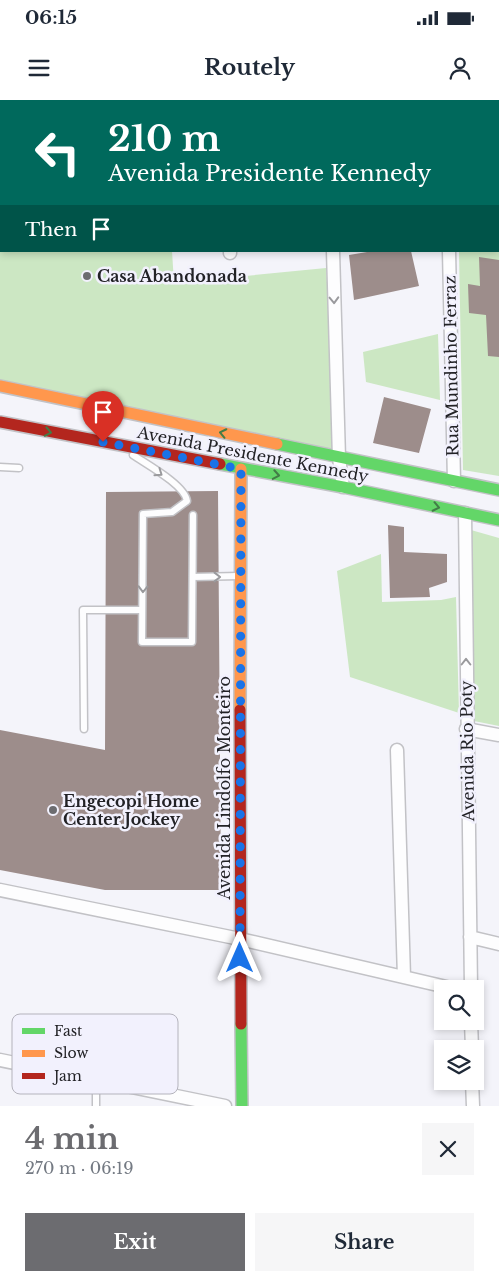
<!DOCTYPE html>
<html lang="en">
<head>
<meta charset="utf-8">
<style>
	body { margin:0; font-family:"Libre Baskerville",serif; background:#f6f6f7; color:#1f2937; height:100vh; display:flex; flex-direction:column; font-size:19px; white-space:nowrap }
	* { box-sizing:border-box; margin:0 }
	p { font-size:16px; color:#747a83 }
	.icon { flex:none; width:28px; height:28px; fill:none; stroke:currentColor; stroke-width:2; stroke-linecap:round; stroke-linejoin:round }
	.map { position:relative; height:1006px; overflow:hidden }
	.side { display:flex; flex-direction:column; background:#fff; flex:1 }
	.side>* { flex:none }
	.hud { position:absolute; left:0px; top:0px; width:500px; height:152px; box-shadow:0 2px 8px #0003; background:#00695c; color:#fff; overflow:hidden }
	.buttons { position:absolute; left:434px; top:880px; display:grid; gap:10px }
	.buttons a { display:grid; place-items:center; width:50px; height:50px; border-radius:0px; background:#fff; box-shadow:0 2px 8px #0003; font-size:25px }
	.pin { position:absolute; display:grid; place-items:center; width:42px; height:42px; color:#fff; margin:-51px -21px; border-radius:50% 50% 50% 0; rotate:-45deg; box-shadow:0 0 5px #0007 }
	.pin .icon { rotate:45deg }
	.me { position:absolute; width:55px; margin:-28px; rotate:0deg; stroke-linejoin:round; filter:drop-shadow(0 0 4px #0008) }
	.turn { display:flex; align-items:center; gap:18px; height:105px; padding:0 25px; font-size:22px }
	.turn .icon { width:65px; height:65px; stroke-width:2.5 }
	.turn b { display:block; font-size:35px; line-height:42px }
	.then { display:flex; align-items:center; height:48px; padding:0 25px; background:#0003; gap:10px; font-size:19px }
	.round { display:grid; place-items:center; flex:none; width:52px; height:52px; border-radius:0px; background:#f6f6f7 }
	.head { display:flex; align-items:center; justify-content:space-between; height:85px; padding:0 25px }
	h1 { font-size:30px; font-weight:700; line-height:38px; color:#6c6c70 }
	.button { display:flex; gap:10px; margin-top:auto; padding:10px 25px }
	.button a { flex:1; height:58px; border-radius:0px; background:#6c6c70; color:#fff; font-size:20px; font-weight:700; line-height:58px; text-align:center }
	.button a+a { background:#f6f6f7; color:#1f2937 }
	.status { display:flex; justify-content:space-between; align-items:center; height:35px; padding:0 25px; background:#fff; direction:ltr }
	.status svg { height:14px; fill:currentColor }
	header { display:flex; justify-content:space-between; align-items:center; height:65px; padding:0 25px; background:#fff; font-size:22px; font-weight:700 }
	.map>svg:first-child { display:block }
</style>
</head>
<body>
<div class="status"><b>06:15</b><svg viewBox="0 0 49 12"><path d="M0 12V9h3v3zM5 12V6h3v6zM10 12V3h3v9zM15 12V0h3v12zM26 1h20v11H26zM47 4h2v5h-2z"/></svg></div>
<header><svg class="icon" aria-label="menu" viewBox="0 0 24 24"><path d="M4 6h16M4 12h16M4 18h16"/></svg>Routely<svg class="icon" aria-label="person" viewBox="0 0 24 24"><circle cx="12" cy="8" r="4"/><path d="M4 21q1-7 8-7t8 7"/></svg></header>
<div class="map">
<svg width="499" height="1006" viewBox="0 0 499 1006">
	<rect width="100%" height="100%" fill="#f4f4fa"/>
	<path fill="#cce7c3" d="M168 0 1 1V151H172L174 183 326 168 339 358 0 286V1Z
		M457 0H499V376L463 370 459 151H499V1Z
		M438 234 440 300 366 282 363 252Z
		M471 430 499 438V626L474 621Z
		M381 454 382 502 441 500 456 497 459 613 350 577 337 471Z"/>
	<path fill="#9d8d8b" d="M373 151H411L419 186 354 200 349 155Z
		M479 157 499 160V257L488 256 486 215 469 213 468 184 480 186Z
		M384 297 431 309 419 353 373 343Z
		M218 391 221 790H105L0 770V630L105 650 106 392Z
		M388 425 404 427V452L447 454V482L429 488 430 497 390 498Z"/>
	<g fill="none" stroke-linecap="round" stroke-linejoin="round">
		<defs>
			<path id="lane" d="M133 355C146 364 185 385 187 401L172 412 143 414 142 542H192L193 415
				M0 367 19 368
				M193 477 239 476
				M84 629 83 510H142
				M96 1006V980"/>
			<path id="street" d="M224 0V1
				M328 0V1
				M445 0V1
				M230 151V153
				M333 151 339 358 343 387
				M449 151 454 381
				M465 413 471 889
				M466 629 499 635
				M397 650 404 877
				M0 790 240 839 455 889
				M470 837 499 844
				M471 921 472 949
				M0 960 225 1006
				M472 981 473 1006"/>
			<path id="fast" d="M277 344 499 390
				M220 364 343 387 499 420
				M241 924 242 1006"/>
			<path id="slow" d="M0 286 277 344
				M240 610 241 369"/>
			<path id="jam" d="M0 322 220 364
				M240 610 241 924"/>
		</defs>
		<use href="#lane" stroke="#c2c2c6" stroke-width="9"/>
		<use href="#street" stroke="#c2c2c6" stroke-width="15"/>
		<use href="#fast" stroke="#c2c2c6" stroke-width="14"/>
		<use href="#slow" stroke="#c2c2c6" stroke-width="14"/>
		<use href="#jam" stroke="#c2c2c6" stroke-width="14"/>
		<use href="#lane" stroke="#fdfdfe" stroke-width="6"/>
		<use href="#street" stroke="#fdfdfe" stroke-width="12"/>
		<use href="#fast" stroke="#63d668" stroke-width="11"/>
		<use href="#slow" stroke="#ff974d" stroke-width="11"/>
		<use href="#jam" stroke="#b3261e" stroke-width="11"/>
	</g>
	<defs><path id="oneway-chevron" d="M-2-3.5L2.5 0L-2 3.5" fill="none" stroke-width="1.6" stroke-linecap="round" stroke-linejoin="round" transform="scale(1.25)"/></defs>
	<g stroke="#9a9a9d">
		<use href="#oneway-chevron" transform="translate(334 200) rotate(88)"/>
		<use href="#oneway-chevron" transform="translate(159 373) rotate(35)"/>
		<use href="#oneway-chevron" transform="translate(217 477)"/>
		<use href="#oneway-chevron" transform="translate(143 489) rotate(91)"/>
		<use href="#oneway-chevron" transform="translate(466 562) rotate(-90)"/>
	</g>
	<g stroke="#427c47">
		<use href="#oneway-chevron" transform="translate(48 332) rotate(11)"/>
		<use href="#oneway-chevron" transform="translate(223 333) rotate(-168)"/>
		<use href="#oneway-chevron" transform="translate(276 375) rotate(10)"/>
		<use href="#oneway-chevron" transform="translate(436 407) rotate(12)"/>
	</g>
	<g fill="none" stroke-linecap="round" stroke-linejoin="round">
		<path stroke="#1a73e8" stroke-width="9" stroke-dasharray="0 16.2" d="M103 342 241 369 240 858"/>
	</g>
	<g fill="#6c6c70" stroke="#f2f1fd" stroke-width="2">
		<circle cx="87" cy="176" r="5"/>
		<circle cx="53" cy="710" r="5"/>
	</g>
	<g text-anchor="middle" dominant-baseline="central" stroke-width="5" stroke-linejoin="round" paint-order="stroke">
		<g font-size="16" font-weight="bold" fill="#222226" stroke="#f2f1fd" text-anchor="start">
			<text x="97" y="176">Casa Abandonada</text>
			<text x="63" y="701">Engecopi Home<tspan x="63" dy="18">Center Jockey</tspan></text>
		</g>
		<g font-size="16" fill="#222226" stroke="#f2f1fd">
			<text transform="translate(451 266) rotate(-91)">Rua Mundinho Ferraz</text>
			<text transform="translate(253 354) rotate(11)">Avenida Presidente Kennedy</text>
			<text transform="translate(467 651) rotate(-91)">Avenida Rio Poty</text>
			<text transform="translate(224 688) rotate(-90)">Avenida Lindolfo Monteiro</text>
		</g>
	</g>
	<rect x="12" y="914" width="166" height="80" rx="8" fill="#f2f1fd" stroke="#b4b3bc" stroke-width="1"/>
	<rect x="22" y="928" width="23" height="6" fill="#63d668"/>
	<rect x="22" y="950" width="23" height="7" fill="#ff974d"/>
	<rect x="22" y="973" width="23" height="6" fill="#b3261e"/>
	<g font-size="14" fill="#222226">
		<text x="54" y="936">Fast</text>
		<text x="54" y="958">Slow</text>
		<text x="54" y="981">Jam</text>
	</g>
</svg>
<div class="buttons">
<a><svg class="icon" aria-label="search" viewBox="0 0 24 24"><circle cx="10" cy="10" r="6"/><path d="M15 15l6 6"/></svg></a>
<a><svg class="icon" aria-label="layers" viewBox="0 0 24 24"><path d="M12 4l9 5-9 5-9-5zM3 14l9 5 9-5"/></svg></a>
</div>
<div class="pin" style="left:103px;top:342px;background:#d93025"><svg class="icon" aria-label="arrive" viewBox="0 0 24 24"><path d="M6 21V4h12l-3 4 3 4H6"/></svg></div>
<svg class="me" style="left:240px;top:858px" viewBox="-20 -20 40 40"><path d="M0-17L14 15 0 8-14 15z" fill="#1a73e8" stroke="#fff" stroke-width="4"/></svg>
<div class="hud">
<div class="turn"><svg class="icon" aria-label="left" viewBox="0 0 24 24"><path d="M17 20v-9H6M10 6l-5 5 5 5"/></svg><div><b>210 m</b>Avenida Presidente Kennedy</div></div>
<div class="then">Then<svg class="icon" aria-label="arrive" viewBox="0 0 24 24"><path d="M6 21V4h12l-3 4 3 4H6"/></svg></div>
</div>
</div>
<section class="side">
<div class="head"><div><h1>4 min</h1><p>270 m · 06:19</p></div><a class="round"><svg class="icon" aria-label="close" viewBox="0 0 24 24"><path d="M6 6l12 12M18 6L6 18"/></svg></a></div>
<div class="button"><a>Exit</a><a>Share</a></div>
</section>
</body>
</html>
